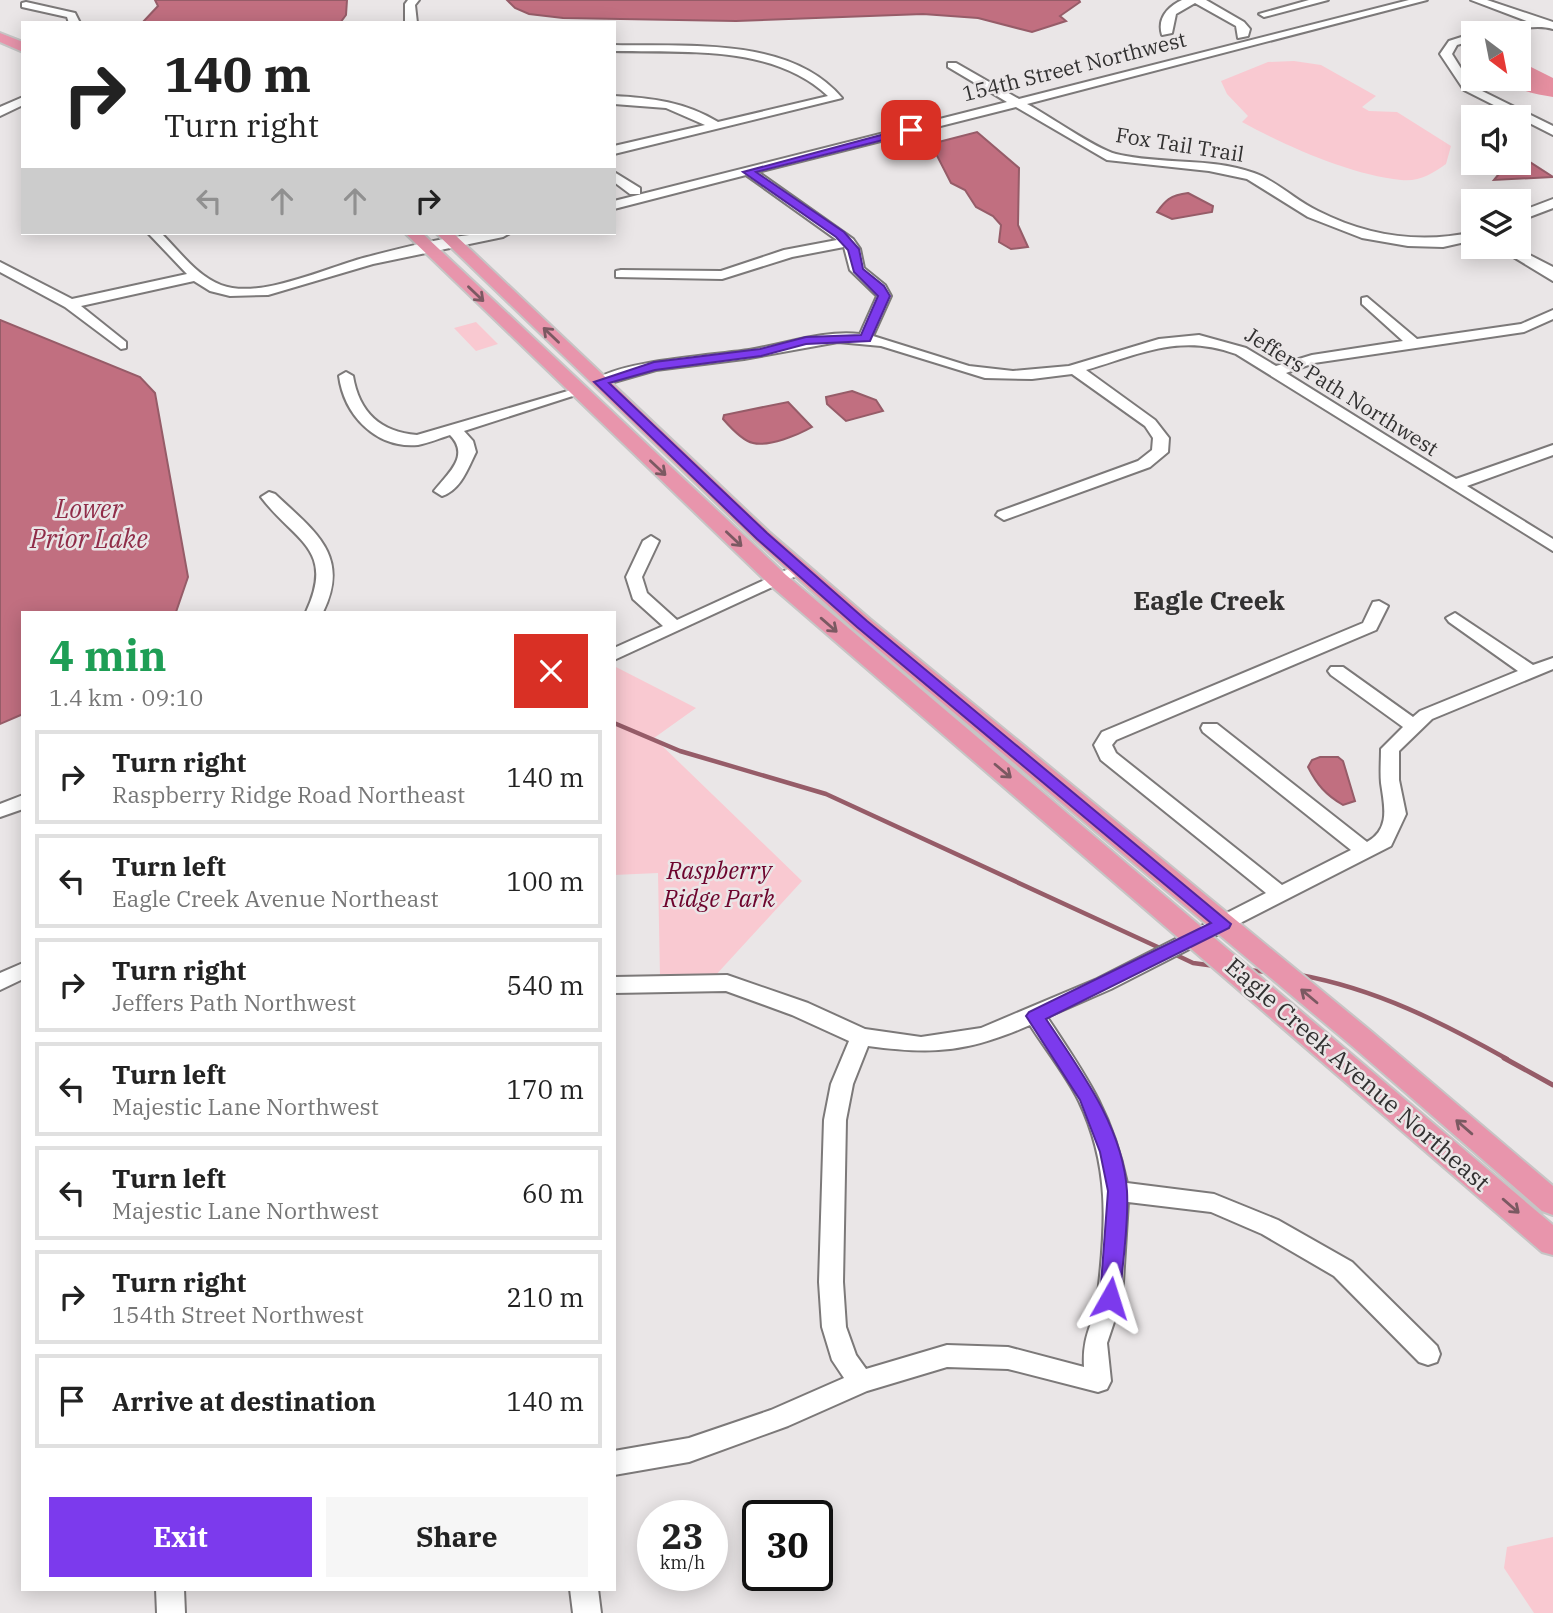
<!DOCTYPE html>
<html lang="en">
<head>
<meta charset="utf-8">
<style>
	body { margin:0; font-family:"IBM Plex Serif",serif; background:#f6f6f6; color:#222; height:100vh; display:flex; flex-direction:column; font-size:26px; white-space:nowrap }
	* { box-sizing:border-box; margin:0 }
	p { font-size:23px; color:#767676 }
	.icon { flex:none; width:38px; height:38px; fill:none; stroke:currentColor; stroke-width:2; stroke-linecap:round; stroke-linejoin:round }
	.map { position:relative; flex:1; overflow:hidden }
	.side { position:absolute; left:21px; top:611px; width:595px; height:980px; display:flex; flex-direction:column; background:#fff; border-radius:0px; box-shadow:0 4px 18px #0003 }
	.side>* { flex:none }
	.hud { position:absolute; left:21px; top:21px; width:595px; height:214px; border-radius:0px; box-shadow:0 4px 18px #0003; background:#fff; color:#222; overflow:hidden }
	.needle { width:46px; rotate:148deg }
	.fabs { position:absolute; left:1461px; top:21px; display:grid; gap:14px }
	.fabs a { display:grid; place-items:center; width:70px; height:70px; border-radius:0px; background:#fff; box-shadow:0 4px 18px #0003; font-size:35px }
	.speed { position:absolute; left:637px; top:1500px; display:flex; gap:14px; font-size:35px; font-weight:700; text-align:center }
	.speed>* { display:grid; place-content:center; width:91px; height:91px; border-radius:50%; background:#fff; box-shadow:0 4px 18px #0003; line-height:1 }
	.speed small { font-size:18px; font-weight:400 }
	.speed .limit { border:4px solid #111; border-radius:10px; background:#fff; color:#111 }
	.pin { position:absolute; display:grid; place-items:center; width:60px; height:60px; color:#fff; margin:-30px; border-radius:14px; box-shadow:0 4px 10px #0006 }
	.me { position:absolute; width:77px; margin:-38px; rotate:6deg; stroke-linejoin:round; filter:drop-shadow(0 0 5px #0008) }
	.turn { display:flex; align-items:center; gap:24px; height:147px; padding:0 28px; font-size:32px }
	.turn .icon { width:91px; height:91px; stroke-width:2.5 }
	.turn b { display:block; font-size:49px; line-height:60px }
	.lanes { display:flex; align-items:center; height:66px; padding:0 28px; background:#0003; justify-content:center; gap:35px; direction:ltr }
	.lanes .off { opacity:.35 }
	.round { display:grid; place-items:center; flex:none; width:74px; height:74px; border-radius:0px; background:#f6f6f6 }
	.head { display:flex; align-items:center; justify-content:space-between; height:119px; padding:0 28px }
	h1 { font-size:42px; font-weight:700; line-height:52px; color:#1e9e55 }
	.primary-button { display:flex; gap:14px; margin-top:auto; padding:14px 28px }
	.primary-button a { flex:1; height:80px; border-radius:0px; background:#7c3aed; color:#fff; font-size:28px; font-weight:700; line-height:80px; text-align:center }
	.primary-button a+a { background:#f6f6f6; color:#222 }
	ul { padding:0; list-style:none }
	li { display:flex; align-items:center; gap:21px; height:94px; margin:0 14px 10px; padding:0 14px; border:4px solid #e0e0e0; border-radius:0px }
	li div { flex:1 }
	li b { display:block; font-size:26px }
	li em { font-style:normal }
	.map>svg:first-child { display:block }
</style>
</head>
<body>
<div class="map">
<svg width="1553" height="1613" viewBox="0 0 1553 1613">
	<rect width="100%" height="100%" fill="#eae6e7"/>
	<path fill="#f9c9d1" d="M1294 61 1321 65 1376 96 1362 107 1369 111 1397 112 1451 146 1446 164C1432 174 1419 182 1401 180 1351 175 1286 146 1242 122L1248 116 1227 94 1221 81 1268 62Z
		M476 322 498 344 476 351 454 328Z
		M614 666 696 708 654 738 802 881 714 977H660L658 873 614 875Z
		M1553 1537V1613H1534L1504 1568 1507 1547Z"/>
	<path fill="#e58fa0" d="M1519 61 1553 78V97C1538 94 1517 92 1507 79H1519Z"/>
	<path fill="#c16f80" stroke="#965c68" stroke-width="2" d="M155 0H347L346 15 340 23H142L158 6Z
		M507 0H1079L1080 2 1060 16 1066 21 1032 32 978 18 923 14 736 21 563 18 529 14 515 8Z
		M977 132 1019 168 1018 225 1028 247 1011 249 999 242 1001 225 993 216 976 207 965 190 951 183 931 144Z
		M1519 155 1553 177 1494 180 1503 169 1504 163H1519Z
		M1188 193 1213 206 1212 212 1172 219 1157 212C1165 201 1170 195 1188 193Z
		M0 320 140 377 155 393 188 577 176 612H23V714L0 724Z
		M852 391 876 400 883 411 846 421 827 404 826 397Z
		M788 402 812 427C798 435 769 447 753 443 743 441 730 427 723 419L724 415Z
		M1320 757H1338L1343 761 1355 801 1343 805C1326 795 1317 785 1308 767L1312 760Z"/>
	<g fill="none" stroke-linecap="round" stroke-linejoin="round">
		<path stroke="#965c68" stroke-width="4.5" d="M614 723 680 751 826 794 1162 949
			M1174 954 1193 963 1215 966
			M1248 970 1267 972
			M1300 975C1376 989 1441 1022 1507 1059"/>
		<path stroke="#965c68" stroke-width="5" d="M1504 1058 1553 1085"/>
		<defs>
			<path id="minor" d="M408 0H419L415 5 417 23H405V4Z
				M1182 0H1206L1244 22 1250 29 1248 36 1238 38 1236 26 1195 3 1176 14 1172 33 1162 35C1157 19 1167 7 1182 0Z
				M1309 0H1328L1264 17 1259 14Z
				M1409 0H1427L1027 104C1048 115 1096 149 1116 154 1161 165 1209 157 1254 173 1277 181 1296 201 1318 211 1367 236 1420 244 1474 232V240L1443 247 1408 246 1362 238 1308 217 1247 179 1209 171 1107 160 1016 107 758 172 853 239 860 249 864 268 885 285 891 296 873 336 969 366 1013 371 1069 366 1159 339 1199 335 1246 348 1276 366 1312 355 1403 341 1362 304V298L1367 297 1417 339 1521 324 1553 310V319L1524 332 1314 363 1286 373 1456 479 1553 445V455L1467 486 1553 539V551L1236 354C1180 333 1140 354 1086 370L1155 420 1169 438 1168 452 1150 467 1004 520 996 515 998 512 1138 461 1152 450 1153 438 1145 426 1072 374 1032 379 985 378 881 346 838 342 744 359 656 370 600 386 593 382C614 361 716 355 749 350 786 344 822 330 860 334L877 296 850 270 844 247 792 257 722 279 616 277V271L621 270 721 271 784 250 837 240 746 175 614 209V201L1007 102 948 67V63H956L1019 99Z
				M1471 0H1487L1553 22V29C1532 23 1507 33 1485 33L1529 22Z
				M26 2 75 13 80 23H69L67 17 22 7V3Z
				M1474 33H1476H1474V40L1457 45 1452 54 1472 86 1553 126V135L1464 90 1440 54 1449 41Z
				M614 45C687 47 790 36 842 98L614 154V146L705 125 666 108 614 104V96C652 98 685 102 718 122L828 96C773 44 685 53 614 51Z
				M23 97V105L0 116V107Z
				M614 172 640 188V194H630L614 182Z
				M1553 199V208L1519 221V212Z
				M148 233H161C179 251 197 276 221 285 261 300 327 267 367 257 410 246 466 231 510 233L503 237 373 264 268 295 230 296 210 291 194 281 81 306 126 342V348L121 349 65 307 0 272V262L72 299 187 274Z
				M1497 247H1514L1553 267V281Z
				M346 372 353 376C359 412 380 432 417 435L578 388 585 392 464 431 473 441 476 452C468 468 461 490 442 496L434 491C447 474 471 456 450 435 440 438 429 443 418 445 376 449 344 415 339 376Z
				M269 492 275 494C314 531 351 555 323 612H306C336 548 294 541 261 497Z
				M651 536 659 541 642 577 647 593 677 620 795 566 801 565 809 570 614 660V648L663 626 633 599 626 577 643 541Z
				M1379 601 1388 606 1376 630 1116 740 1112 745 1116 753 1282 885 1351 850 1203 732 1201 728 1203 724H1217L1367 842C1391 829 1384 805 1381 783 1380 772 1381 760 1381 749L1403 727 1331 675 1328 671 1331 667H1343L1413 717 1420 711 1518 671 1449 622 1446 618 1455 613 1533 665 1553 658V669L1432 719 1399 751V780L1406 814 1391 846 1111 989 1047 1017C1086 1076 1112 1112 1127 1183L1214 1194 1278 1220 1352 1262 1437 1346 1440 1354 1437 1362 1428 1365 1419 1362 1334 1276 1262 1234 1211 1212 1128 1202 1122 1298 1107 1343 1111 1381 1107 1389 1098 1392 1008 1369 947 1367 867 1391 788 1426 689 1462 614 1475V1451L689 1438 771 1410 844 1378 832 1360 822 1327 819 1282 824 1120 831 1084 849 1041 792 1015 726 991 614 993V977L727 975 808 1003 865 1029 921 1037 981 1028 1097 979 1266 893 1101 760 1094 745 1102 732 1363 623 1373 602ZM1030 1025C1046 1050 1066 1075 1079 1101 1110 1166 1106 1225 1098 1294 1095 1324 1082 1332 1084 1367L1008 1347 947 1345 866 1369 856 1355 846 1327 843 1282 846 1120 853 1084 868 1046C934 1055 968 1052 1030 1025Z
				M23 795V809L0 817V804Z
				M23 963V979L0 990V973Z
				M156 1589H184L185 1613H157Z
				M570 1589H598L601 1613H573Z"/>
			<path id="major" d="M0 33 23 42V52L0 42Z
				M405 233H422L786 575 1553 1225V1255L1542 1252 770 585Z
				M436 233H453L769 532 870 619 1372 1032 1553 1186V1215L1542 1211 1352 1046 854 629 755 540Z"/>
		</defs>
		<use href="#minor" stroke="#7c7979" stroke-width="4"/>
		<use href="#major" stroke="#c6c5c5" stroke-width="4"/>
		<use href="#minor" fill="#fff" fill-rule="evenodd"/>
		<use href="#major" fill="#e895ac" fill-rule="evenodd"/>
	</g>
	<defs><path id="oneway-shaft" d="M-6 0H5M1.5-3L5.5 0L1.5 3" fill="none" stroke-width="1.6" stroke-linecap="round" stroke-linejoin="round" transform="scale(1.75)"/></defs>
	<g stroke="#7b5962">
		<use href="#oneway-shaft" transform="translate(476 294) rotate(44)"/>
		<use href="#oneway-shaft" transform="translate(551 335) rotate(-136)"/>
		<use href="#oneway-shaft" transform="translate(658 468) rotate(43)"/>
		<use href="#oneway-shaft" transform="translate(734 539) rotate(43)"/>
		<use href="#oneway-shaft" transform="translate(829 625) rotate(41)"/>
		<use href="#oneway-shaft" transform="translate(1003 771) rotate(40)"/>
		<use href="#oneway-shaft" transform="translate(1309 996) rotate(-140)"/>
		<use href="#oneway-shaft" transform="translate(1464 1127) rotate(-139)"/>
		<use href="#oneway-shaft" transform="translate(1511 1206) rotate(41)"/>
	</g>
	<path fill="#7c3aed" stroke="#51269a" stroke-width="2" d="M911 127 915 132 756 172 844 232 859 249 863 269 884 286 890 296 870 341 806 344 761 356 655 370 609 383 767 533 867 621 1231 924 1229 928 1046 1019C1080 1070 1123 1127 1127 1191 1129 1226 1122 1263 1120 1298L1117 1304 1110 1307 1103 1304 1100 1298 1108 1191 1100 1152 1080 1100 1026 1016 1029 1012 1211 923 857 627 757 539 594 382 654 362 760 349 806 337 861 335 878 296 854 272 848 250 836 237 743 172Z"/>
	<g text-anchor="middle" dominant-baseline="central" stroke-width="5" stroke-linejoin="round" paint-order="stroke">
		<g font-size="21" fill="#323131" stroke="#eae6e7">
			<text transform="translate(1074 66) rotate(-14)">154th Street Northwest</text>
			<text transform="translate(1180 144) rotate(9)">Fox Tail Trail</text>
			<text transform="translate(1342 391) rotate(32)">Jeffers Path Northwest</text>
		</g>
		<g font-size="24" font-style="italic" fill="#6d042d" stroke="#eae6e7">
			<text x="719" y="870">Raspberry<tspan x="719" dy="28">Ridge Park</tspan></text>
		</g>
		<g font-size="24" fill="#323131" stroke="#eae6e7">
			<text transform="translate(1358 1074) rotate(41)">Eagle Creek Avenue Northeast</text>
		</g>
		<g font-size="26" font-style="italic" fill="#902d49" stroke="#eae6e7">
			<text x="89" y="508">Lower<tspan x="89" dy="30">Prior Lake</tspan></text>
		</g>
		<g font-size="26" font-weight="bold" fill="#323131" stroke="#eae6e7">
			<text x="1209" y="600">Eagle Creek</text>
		</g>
	</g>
</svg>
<div class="fabs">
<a><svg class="needle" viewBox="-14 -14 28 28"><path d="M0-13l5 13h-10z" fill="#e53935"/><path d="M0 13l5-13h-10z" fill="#767676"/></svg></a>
<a><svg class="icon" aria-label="sound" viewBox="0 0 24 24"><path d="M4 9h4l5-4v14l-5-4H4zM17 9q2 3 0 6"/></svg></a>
<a><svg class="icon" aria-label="layers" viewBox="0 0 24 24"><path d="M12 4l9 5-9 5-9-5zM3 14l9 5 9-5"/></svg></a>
</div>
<div class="speed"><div>23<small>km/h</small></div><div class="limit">30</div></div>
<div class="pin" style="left:911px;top:130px;background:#d93025"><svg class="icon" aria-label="arrive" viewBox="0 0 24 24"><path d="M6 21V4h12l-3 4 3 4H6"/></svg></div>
<svg class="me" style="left:1110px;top:1298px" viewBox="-20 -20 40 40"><path d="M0-17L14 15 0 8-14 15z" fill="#7c3aed" stroke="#fff" stroke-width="4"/></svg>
<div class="hud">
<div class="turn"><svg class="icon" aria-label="right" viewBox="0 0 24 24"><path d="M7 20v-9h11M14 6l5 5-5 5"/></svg><div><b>140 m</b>Turn right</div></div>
<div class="lanes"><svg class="icon off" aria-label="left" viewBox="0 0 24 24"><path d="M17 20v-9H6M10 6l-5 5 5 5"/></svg><svg class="icon off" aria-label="ahead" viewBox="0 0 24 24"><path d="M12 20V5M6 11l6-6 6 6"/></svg><svg class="icon off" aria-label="ahead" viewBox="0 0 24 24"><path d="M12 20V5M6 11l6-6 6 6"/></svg><svg class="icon" aria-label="right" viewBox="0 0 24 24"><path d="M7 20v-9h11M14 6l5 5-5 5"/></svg></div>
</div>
<section class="side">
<div class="head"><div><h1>4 min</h1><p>1.4 km · 09:10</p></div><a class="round" style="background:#d93025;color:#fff"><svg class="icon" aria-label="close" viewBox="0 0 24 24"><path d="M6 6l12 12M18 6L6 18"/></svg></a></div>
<ul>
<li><svg class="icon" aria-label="right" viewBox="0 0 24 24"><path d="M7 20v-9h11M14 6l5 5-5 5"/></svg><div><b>Turn right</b><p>Raspberry Ridge Road Northeast</p></div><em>140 m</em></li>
<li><svg class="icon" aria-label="left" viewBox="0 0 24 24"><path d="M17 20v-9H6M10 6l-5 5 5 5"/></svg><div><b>Turn left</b><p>Eagle Creek Avenue Northeast</p></div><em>100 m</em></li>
<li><svg class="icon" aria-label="right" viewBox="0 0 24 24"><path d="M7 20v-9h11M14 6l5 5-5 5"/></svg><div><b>Turn right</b><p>Jeffers Path Northwest</p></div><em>540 m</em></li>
<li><svg class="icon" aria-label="left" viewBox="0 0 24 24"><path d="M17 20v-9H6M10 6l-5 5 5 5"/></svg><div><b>Turn left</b><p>Majestic Lane Northwest</p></div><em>170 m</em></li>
<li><svg class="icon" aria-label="left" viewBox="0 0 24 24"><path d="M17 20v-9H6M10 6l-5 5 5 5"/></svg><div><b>Turn left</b><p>Majestic Lane Northwest</p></div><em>60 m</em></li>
<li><svg class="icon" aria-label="right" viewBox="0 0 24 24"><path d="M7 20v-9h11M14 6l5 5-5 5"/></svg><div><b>Turn right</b><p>154th Street Northwest</p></div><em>210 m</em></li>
<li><svg class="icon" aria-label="arrive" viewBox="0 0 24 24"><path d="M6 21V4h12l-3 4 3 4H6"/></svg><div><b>Arrive at destination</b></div><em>140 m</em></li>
</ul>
<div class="primary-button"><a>Exit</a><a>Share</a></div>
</section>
</div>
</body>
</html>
